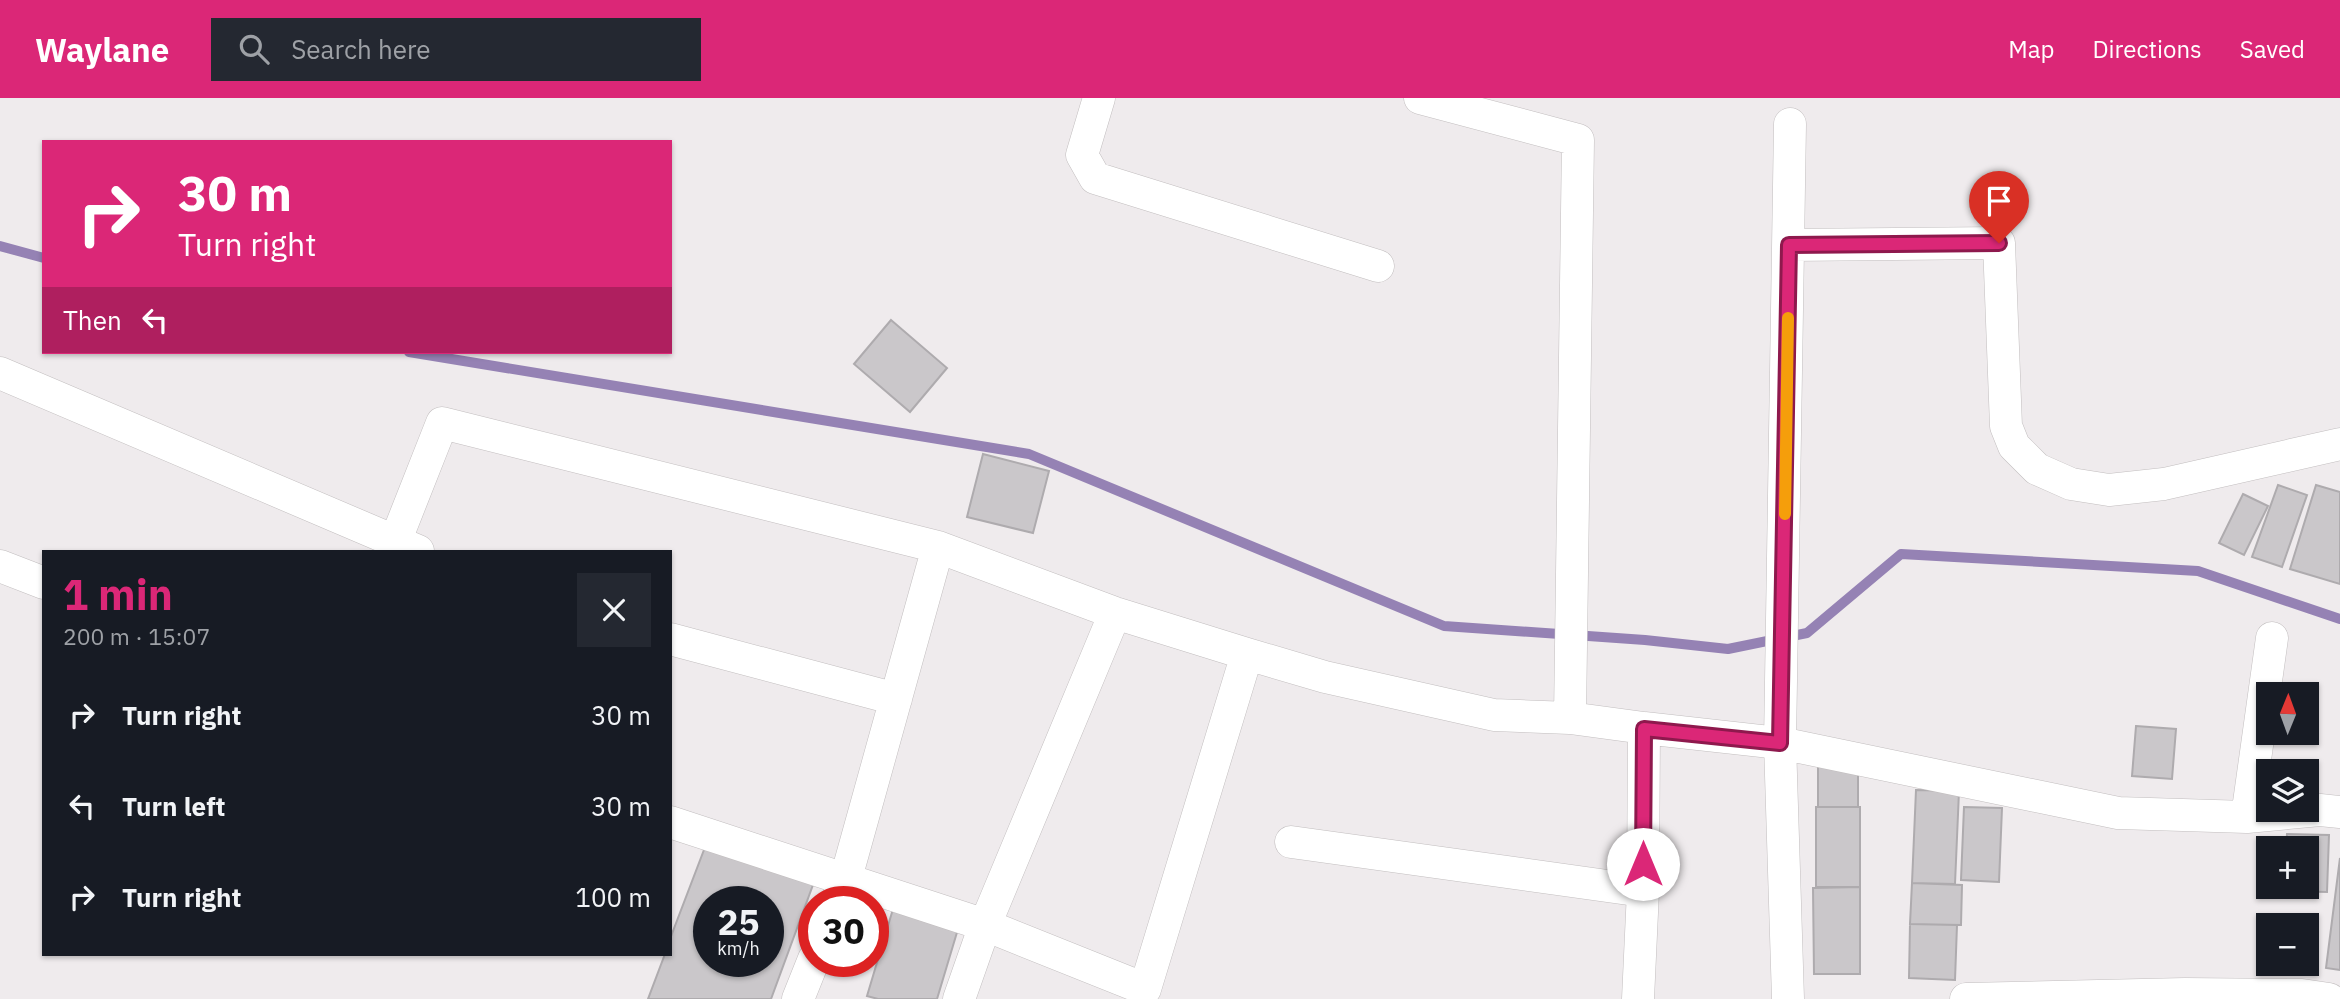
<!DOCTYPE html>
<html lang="en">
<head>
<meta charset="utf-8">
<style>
	body { margin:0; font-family:"IBM Plex Sans",sans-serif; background:#242831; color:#f1f3f6; height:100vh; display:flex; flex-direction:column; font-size:26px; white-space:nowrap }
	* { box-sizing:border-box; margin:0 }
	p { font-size:23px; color:#9ea1a6 }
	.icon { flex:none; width:38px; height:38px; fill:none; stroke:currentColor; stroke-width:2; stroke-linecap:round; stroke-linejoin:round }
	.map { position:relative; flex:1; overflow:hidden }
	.side { position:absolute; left:42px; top:452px; width:630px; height:406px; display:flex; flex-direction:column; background:#171b24; border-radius:0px; box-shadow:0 2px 5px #0004 }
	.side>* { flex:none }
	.top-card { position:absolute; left:42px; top:42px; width:630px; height:214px; border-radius:0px; box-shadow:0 2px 5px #0004; background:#db2777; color:#fff; overflow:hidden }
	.needle { width:46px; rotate:1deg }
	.controls { position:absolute; left:2256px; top:584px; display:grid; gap:14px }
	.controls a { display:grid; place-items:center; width:63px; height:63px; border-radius:0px; background:#171b24; box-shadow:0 2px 5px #0004; font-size:35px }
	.speed { position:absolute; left:693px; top:788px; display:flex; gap:14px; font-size:35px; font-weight:700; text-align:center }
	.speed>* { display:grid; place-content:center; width:91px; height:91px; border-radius:50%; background:#171b24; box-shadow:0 2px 5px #0004; line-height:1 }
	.speed small { font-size:18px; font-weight:400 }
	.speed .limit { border:10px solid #d22; background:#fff; color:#111 }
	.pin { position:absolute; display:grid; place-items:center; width:60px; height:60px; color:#fff; margin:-72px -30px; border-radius:50% 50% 50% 0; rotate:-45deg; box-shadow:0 0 7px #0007 }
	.pin .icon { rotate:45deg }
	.me { position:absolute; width:77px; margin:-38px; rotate:0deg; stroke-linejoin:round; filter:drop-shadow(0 0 5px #0008) }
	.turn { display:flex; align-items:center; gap:24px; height:147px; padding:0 21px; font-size:32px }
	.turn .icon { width:91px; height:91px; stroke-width:2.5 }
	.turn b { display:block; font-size:49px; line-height:60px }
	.then { display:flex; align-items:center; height:66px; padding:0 21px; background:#0003; gap:14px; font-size:26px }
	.round { display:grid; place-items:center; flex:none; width:74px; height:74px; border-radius:0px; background:#242831 }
	.summary { display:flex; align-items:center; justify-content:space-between; height:119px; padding:0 21px }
	h1 { font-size:42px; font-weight:700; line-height:52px; color:#db2777 }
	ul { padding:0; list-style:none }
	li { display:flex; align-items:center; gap:21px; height:91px; padding:0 21px }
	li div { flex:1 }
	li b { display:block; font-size:26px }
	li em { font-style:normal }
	header { display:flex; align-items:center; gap:42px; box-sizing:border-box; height:98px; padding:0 35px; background:#db2777; color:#fff }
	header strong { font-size:33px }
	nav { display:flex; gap:38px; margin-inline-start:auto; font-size:24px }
	.search { width:490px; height:63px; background:#242831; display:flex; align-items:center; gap:18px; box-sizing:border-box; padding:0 24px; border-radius:0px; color:#9ea1a6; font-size:26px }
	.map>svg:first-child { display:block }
</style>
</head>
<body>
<header>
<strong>Waylane</strong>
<div class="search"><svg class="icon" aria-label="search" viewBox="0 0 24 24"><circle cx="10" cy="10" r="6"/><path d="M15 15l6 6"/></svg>Search here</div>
<nav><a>Map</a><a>Directions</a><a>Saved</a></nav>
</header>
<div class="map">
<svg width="2340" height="901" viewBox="0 0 2340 901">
	<rect width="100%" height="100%" fill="#efebed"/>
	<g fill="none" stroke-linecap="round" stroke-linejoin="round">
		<path stroke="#9582b4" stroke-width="10" d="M0 148 44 160
			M409 254 1029 356 1444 528 1645 542 1728 551 1807 535 1901 456 2198 473 2340 521"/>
	</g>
	<path fill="#cac7ca" stroke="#aeabae" stroke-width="2" fill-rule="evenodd" d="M891 222 947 270 910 314 854 266Z
		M983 356 1049 373 1033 435 967 419Z
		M2278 387 2307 397 2282 469 2252 459Z
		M2316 387 2340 394V486L2290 471Z
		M2243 396 2268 408 2244 457 2219 445Z
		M2136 628 2176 631 2172 681 2132 678Z
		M1818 669H1858V709H1818Z
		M1916 692 1959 693 1955 786 1912 785Z
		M1816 709H1860V789H1816Z
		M1964 709 2002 710 1999 784 1961 782Z
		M2287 736 2329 737 2327 794 2285 793V789H2306V751H2286Z
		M707 744 814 784 771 901H648L665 856H670V841ZM709 803H768V863H709Z
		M2340 760V872L2326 870Z
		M1912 785 1962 787 1961 827 1910 826Z
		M1860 789V876H1814L1813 790Z
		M893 811 958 831 937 901H878L867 898Z
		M2290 816 2314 817 2313 865 2306 864V828H2290Z
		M1910 826 1957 827 1955 882 1909 880Z"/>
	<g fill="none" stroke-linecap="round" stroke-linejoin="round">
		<defs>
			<path id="minor" d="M1099 0 1082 57 1095 80 1378 168
				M1420 0 1578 42 1570 620
				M1789 147 1999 145 2006 328 2014 348 2037 371 2071 386 2109 392 2164 386 2340 346
				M0 275 418 453
				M395 444 442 325 938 449 1115 515 1247 556 1325 579 1494 617 1570 620 1644 630 1780 645 2118 715 2247 719 2320 712 2340 714
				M0 468 44 485
				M670 541 896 601
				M2247 719 2272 540
				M670 724 985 827 1145 891 1247 556
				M1291 744 1643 793
				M837 803 846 780 938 449
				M798 901 814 861
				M959 901 985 827 1115 515
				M1638 901 1643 793 1644 630
				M1788 901 1780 645 1790 26
				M1966 901 2185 896 2302 897 2329 901"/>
		</defs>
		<use href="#minor" stroke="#c2bebf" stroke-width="33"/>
		<use href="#minor" stroke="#fff" stroke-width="32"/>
	</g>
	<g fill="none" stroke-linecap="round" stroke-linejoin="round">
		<defs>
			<path id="route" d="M1643 766 1644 631 1780 645 1789 147 1999 145"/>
		</defs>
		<use href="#route" stroke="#8e194d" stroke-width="18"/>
		<use href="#route" stroke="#db2777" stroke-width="12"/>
		<path stroke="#f59e0b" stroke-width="12" d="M1785 416 1788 220"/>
	</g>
</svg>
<div class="controls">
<a><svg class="needle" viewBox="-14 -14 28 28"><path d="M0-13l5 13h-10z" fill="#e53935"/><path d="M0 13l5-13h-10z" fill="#9ea1a6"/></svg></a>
<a><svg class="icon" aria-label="layers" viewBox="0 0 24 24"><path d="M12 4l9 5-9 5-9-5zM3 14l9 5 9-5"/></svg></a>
<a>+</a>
<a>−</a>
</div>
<div class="speed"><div>25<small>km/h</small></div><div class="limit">30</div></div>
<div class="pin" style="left:1999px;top:145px;background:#d93025"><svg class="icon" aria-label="arrive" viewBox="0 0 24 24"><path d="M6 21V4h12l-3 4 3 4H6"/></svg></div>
<svg class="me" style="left:1643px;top:766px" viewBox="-20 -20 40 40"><circle r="19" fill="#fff"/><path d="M0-13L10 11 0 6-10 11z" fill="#db2777"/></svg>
<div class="top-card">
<div class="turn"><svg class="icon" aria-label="right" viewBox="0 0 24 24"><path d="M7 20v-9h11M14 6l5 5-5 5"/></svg><div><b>30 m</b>Turn right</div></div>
<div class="then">Then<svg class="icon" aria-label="left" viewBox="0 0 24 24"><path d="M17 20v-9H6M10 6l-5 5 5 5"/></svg></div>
</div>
<section class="side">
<div class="summary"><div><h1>1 min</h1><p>200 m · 15:07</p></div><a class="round"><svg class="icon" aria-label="close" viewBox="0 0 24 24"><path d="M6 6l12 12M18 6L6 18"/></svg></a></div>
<ul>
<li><svg class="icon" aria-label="right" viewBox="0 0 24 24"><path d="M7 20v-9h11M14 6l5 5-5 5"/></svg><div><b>Turn right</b></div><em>30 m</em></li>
<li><svg class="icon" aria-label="left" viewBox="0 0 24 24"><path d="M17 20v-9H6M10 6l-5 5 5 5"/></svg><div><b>Turn left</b></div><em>30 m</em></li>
<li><svg class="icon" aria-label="right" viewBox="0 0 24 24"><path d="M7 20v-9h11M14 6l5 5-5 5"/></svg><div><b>Turn right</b></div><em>100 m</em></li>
</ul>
</section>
</div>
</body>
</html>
